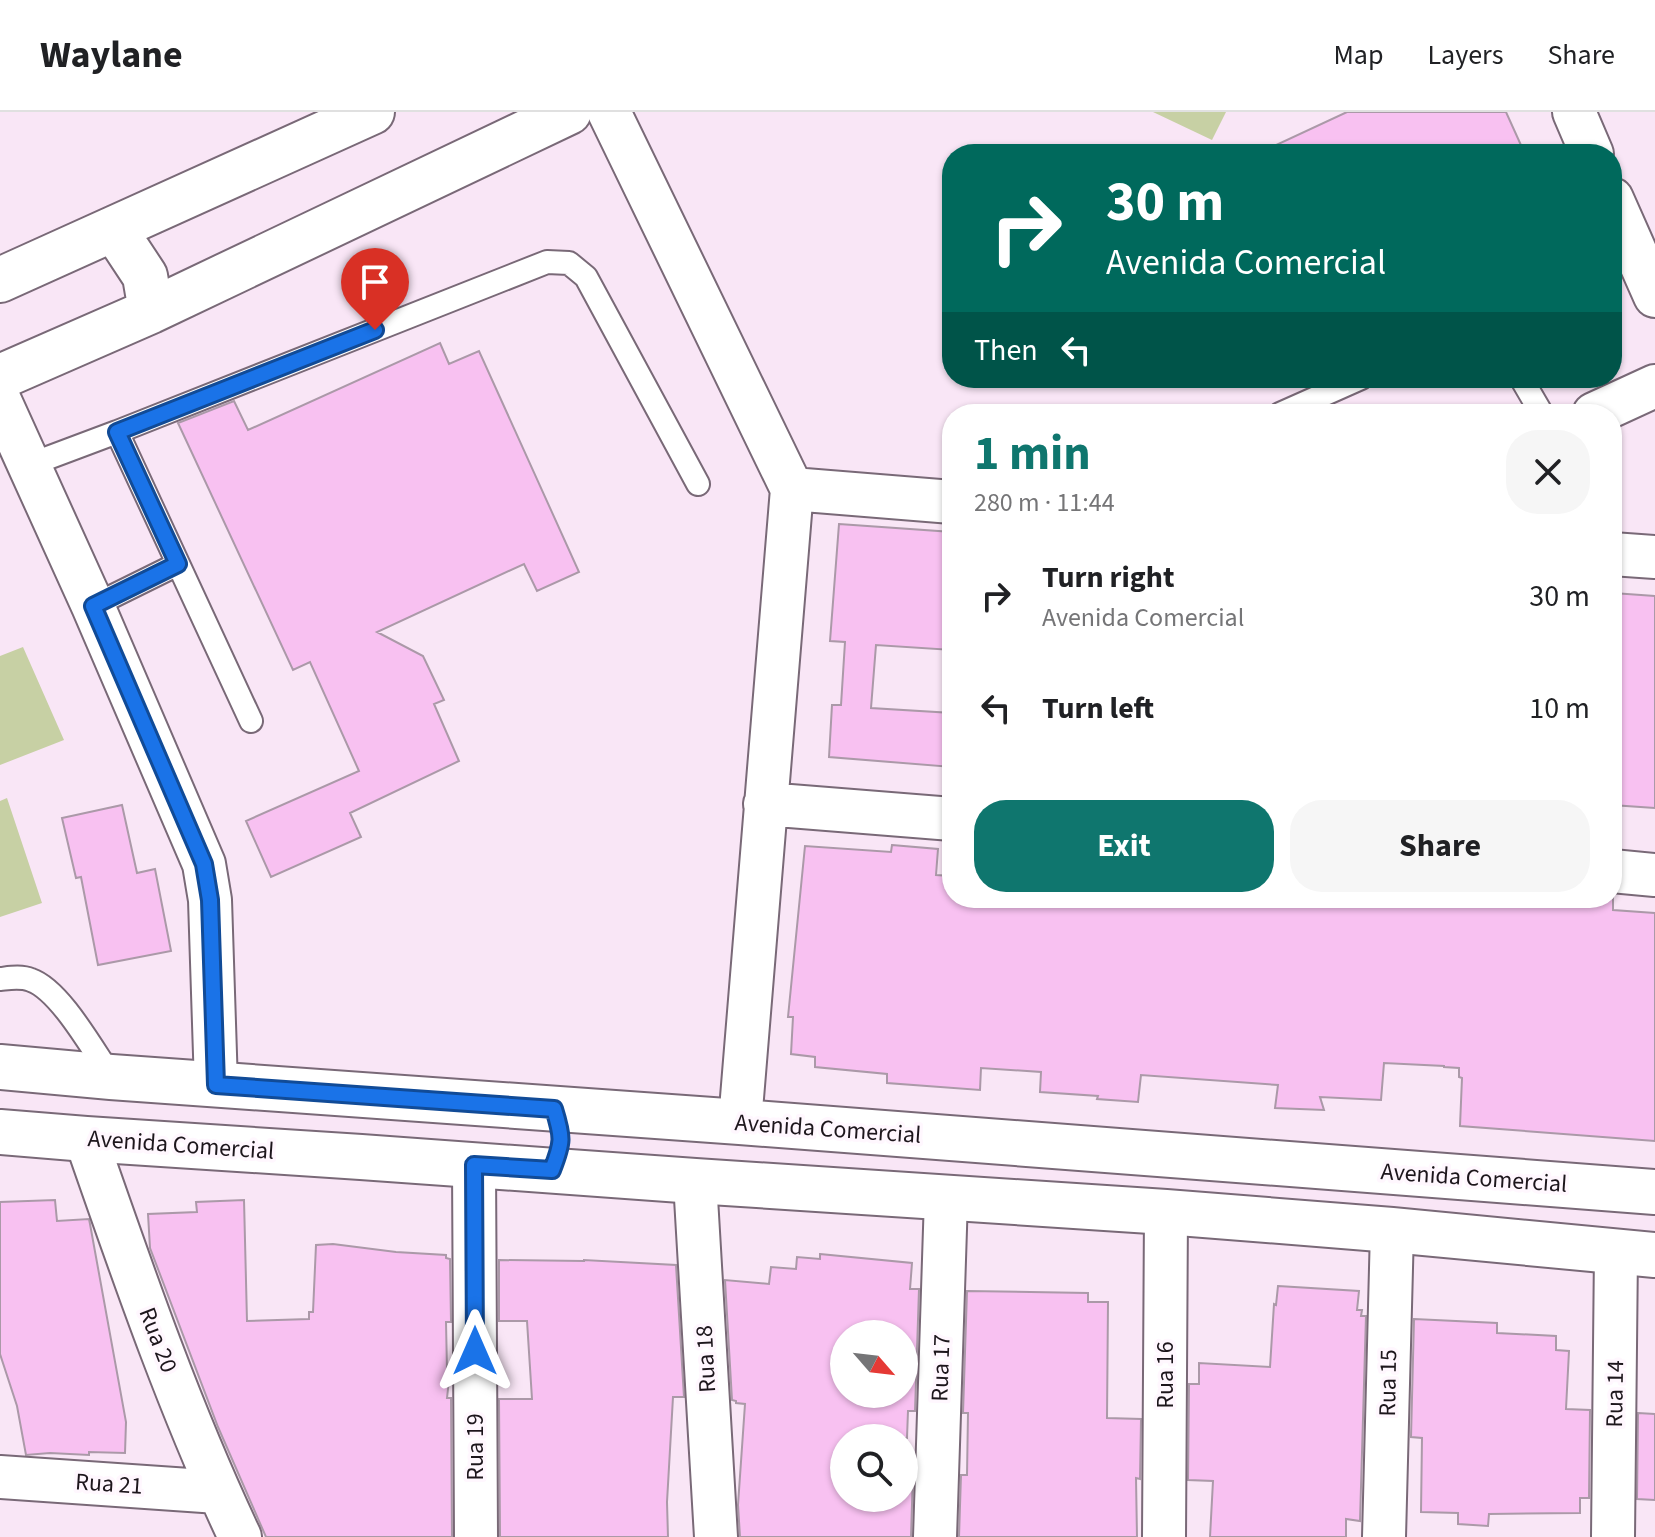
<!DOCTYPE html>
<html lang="en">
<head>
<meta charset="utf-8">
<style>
	body { margin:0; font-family:"Source Sans 3",sans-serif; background:#f6f6f6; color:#202124; height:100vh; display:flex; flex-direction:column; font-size:30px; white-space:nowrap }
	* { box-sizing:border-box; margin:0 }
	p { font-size:26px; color:#757577 }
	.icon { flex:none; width:44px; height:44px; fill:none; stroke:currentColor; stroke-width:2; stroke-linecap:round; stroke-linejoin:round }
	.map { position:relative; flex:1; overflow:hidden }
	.drawer { position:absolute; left:942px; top:292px; width:680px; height:504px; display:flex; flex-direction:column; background:#fff; border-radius:32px; box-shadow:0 2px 6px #0004 }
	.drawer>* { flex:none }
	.banner { position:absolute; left:942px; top:32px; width:680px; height:244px; border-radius:32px; box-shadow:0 2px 6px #0004; background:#00695c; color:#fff; overflow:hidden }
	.needle { width:52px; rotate:118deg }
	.buttons { position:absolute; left:830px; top:1208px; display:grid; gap:16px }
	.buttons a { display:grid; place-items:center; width:88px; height:88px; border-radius:50%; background:#fff; box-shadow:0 2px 6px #0004; font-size:40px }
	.pin { position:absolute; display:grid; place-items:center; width:68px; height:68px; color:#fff; margin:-82px -34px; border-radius:50% 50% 50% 0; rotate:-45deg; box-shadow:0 0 8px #0007 }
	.pin .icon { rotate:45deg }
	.me { position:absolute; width:88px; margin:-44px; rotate:0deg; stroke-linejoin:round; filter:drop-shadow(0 0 6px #0008) }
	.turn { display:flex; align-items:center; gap:28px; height:168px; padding:0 32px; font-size:36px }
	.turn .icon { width:104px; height:104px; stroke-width:2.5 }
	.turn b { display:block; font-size:56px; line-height:68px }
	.then { display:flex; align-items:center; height:76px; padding:0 32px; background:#0003; gap:16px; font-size:30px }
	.round { display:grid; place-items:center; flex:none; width:84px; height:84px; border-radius:32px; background:#f6f6f6 }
	.head { display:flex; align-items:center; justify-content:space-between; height:136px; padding:0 32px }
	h1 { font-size:48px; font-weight:700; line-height:60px; color:#0f766e }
	.action { display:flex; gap:16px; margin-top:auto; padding:16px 32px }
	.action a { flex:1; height:92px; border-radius:32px; background:#0f766e; color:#fff; font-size:32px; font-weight:700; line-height:92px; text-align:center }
	.action a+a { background:#f6f6f6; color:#202124 }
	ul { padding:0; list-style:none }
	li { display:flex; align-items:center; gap:24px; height:112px; padding:0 32px }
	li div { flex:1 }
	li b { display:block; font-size:30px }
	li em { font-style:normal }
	header { display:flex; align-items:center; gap:48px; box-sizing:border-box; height:112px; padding:0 40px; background:#fff; border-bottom:2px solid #e0e0e0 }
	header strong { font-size:38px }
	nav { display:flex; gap:44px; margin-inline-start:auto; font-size:28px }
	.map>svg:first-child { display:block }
</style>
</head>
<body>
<header>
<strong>Waylane</strong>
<nav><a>Map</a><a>Layers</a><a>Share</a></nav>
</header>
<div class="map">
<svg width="1655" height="1425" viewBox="0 0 1655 1425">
	<rect width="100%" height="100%" fill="#f9e6f6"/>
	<path fill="#c7d0a4" d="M1153 0H1226L1212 28Z
		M23 535 64 628 0 653V544Z
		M7 686 42 791 0 805V689Z"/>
	<path fill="#f8c1f1" stroke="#ab99a8" stroke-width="2" fill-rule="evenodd" d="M1347 0H1506L1525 42H1257Z
		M440 231 449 252 479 239 579 460 537 479 524 452 377 520 423 544 444 588 434 592 459 649 350 701 361 725 271 765 246 709 359 659 310 550 293 558 178 311 234 289 248 318Z
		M839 412 952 420V538L876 533 871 596 952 601V655L829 645 832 593H841L845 530 830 529Z
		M1613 481 1655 484V696L1612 693Z
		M122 693 137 761 155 757 171 839 98 853 81 765 76 766 62 706Z
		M892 733 938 737 936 763 952 764V786H1227L1296 789V786H1613V798L1655 801V1029L1460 1014 1462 966 1459 965V956L1444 955V954L1384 951 1381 988 1320 985 1324 998 1275 996 1278 973 1141 963 1138 990 1097 987 1098 984 1040 980 1041 960 981 956 980 978 887 971V962L815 955V945L791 942 793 905H788L805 734 891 740Z
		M55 1088 57 1109 89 1107 90 1112 126 1310 125 1341 89 1340V1343L50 1341 26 1343 17 1294 0 1242V1090Z
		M244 1088 247 1209 309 1207V1200H313L316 1133 333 1132 396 1140 446 1143V1146L450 1147 451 1210H446L447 1258 450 1259 447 1286H451L452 1425H266L218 1315 150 1136 148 1102 197 1100 196 1090Z
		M820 1142 912 1151 910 1177H919L915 1299H908L907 1326H844V1386H904V1361H913L911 1425H740L738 1393 745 1292 736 1291V1289L732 1288 725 1168 769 1172 771 1155 796 1157 797 1145 820 1147ZM844 1222H904V1282H844Z
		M499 1148 584 1149V1148L676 1153 684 1285H673L667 1390 668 1425H500L499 1287H532L527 1209H499Z
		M1278 1174 1359 1179 1357 1198H1362L1361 1204H1366L1360 1409 1346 1407V1425H1210L1213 1369 1188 1368 1189 1272H1199V1251L1270 1255 1274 1192 1276 1193Z
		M967 1179 1088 1181V1190H1108L1107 1306 1141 1307 1140 1367 1136 1366 1137 1425H959L961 1363H967L968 1301H963Z
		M1414 1207 1497 1211V1221L1556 1224V1238L1569 1239 1566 1297 1590 1298 1589 1386H1580V1401L1489 1402 1488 1414 1458 1412V1401L1421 1400 1422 1326 1411 1325Z
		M1638 1301 1655 1302V1388L1637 1387Z"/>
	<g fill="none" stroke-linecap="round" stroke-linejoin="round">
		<defs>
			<path id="service" d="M1521 266 1542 302
				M1280 302 1361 266
				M117 320 547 150 569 151 586 165 698 372
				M29 353 117 320 251 609
				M93 494 178 452
				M0 867C10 866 21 864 31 868 60 878 93 938 111 964"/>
			<path id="minor" d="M609 0 792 377 740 1010
				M1574 0 1592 42
				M1612 87 1655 184
				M0 289 93 494 204 752 210 788 216 973
				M1594 302 1655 274
				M792 377 952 390
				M1612 442 1655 445
				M765 692 952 707
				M1612 759 1655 763
				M86 1027C133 1162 179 1296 240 1425
				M474 1053 476 1425
				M695 1069 716 1425
				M0 1365 218 1380
				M935 1425 946 1086
				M1164 1425 1166 1100
				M1384 1425 1392 1118
				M1613 1425 1616 1139"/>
			<path id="tertiary" d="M114 117 145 164 151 199
				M0 168 372 0
				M0 265 151 199 569 0
				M0 955 111 965 740 1010 1655 1080
				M0 1020 86 1027 361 1045 695 1069 1166 1100 1392 1118 1655 1143"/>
		</defs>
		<use href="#service" stroke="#796977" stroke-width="26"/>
		<use href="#minor" stroke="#796977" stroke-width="46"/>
		<use href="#tertiary" stroke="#796977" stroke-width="48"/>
		<use href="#service" stroke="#fff" stroke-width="22"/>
		<use href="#minor" stroke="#fff" stroke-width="42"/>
		<use href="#tertiary" stroke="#fff" stroke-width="44"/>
	</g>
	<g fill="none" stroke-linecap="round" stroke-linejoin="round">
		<defs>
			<path id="route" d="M375 218 117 320 178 452 93 494 204 752 210 788 216 973 554 997C563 1026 563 1030 552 1058L474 1053 475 1239"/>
		</defs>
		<use href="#route" stroke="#114b97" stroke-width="20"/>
		<use href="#route" stroke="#1a73e8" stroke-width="14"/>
	</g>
	<g text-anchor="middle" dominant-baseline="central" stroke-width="7" stroke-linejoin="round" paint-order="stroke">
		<g font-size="24" fill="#1d161c" stroke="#fff7fe">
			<text transform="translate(828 1017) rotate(4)">Avenida Comercial</text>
			<text transform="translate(181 1033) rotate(4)">Avenida Comercial</text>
			<text transform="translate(1474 1066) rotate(4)">Avenida Comercial</text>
			<text transform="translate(158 1228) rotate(69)">Rua 20</text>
			<text transform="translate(706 1247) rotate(-93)">Rua 18</text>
			<text transform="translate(941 1256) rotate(-88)">Rua 17</text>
			<text transform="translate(1165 1263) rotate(-90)">Rua 16</text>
			<text transform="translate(1388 1271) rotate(-89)">Rua 15</text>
			<text transform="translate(1615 1282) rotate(-89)">Rua 14</text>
			<text transform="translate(475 1335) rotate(-90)">Rua 19</text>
			<text transform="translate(109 1372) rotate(4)">Rua 21</text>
		</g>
	</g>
</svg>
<div class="buttons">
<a><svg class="needle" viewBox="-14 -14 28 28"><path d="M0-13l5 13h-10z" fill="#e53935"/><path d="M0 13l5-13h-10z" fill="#757577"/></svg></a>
<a><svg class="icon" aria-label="search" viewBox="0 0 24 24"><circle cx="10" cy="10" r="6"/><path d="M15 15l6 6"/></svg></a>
</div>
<div class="pin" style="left:375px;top:218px;background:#d93025"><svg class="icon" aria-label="arrive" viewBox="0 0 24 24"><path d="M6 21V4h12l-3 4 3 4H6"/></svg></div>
<svg class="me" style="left:475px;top:1239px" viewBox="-20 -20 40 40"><path d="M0-17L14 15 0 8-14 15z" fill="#1a73e8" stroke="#fff" stroke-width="4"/></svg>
<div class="banner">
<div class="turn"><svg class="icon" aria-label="right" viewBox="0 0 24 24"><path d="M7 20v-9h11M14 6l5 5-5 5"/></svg><div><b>30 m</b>Avenida Comercial</div></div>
<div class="then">Then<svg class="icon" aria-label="left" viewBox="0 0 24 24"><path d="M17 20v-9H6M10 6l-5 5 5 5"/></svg></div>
</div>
<section class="drawer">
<div class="head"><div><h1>1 min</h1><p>280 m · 11:44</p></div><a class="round"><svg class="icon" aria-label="close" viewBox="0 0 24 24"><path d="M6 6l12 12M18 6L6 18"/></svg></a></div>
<ul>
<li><svg class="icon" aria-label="right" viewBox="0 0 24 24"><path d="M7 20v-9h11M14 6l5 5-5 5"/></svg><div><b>Turn right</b><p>Avenida Comercial</p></div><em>30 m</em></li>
<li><svg class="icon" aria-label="left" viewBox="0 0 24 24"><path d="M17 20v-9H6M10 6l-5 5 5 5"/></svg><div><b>Turn left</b></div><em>10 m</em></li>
</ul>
<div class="action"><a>Exit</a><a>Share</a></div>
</section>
</div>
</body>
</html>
